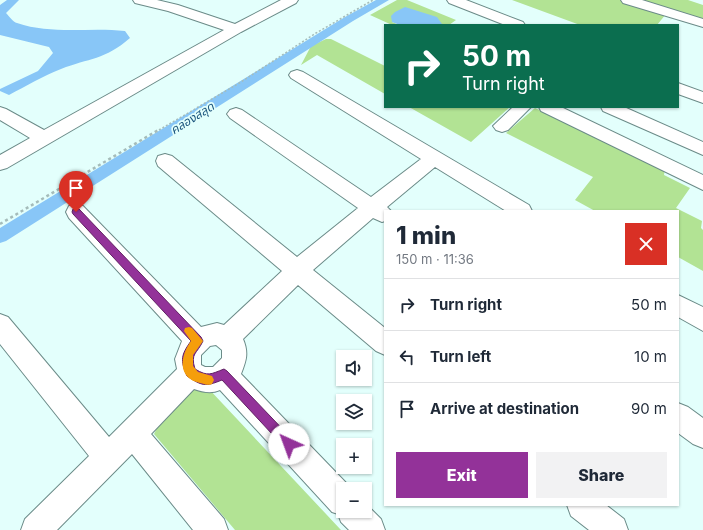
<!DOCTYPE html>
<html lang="en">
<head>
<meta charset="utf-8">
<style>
	body { margin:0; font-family:Inter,"Noto Sans Thai",sans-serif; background:#f2f2f3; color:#1f2937; height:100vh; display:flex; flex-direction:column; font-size:15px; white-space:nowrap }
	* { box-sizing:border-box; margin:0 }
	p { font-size:13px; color:#747a83 }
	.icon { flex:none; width:22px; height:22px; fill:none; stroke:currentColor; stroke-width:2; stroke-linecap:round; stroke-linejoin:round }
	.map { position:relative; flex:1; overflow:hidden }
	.drawer { position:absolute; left:384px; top:210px; width:295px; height:296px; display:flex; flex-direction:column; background:#fff; border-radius:0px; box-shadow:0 1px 3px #0004 }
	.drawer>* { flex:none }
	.banner { position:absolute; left:384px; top:24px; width:295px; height:84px; border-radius:0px; box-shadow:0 1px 3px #0004; background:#0b6e4f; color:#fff; overflow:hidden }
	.tools { position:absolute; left:336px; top:350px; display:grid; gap:8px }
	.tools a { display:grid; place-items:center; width:36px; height:36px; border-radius:0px; background:#fff; box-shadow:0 1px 3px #0004; font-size:20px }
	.pin { position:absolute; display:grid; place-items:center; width:34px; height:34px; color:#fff; margin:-41px -17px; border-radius:50% 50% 50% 0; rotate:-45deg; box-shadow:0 0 4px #0007 }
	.pin .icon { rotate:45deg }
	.me { position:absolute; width:44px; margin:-22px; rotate:317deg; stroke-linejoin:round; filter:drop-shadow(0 0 3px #0008) }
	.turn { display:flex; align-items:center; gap:14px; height:84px; padding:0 12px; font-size:18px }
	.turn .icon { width:52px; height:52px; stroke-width:2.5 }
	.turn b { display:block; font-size:28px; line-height:34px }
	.round { display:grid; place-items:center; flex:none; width:42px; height:42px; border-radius:0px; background:#f2f2f3 }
	.overview { display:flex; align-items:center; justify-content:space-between; height:68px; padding:0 12px }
	h1 { font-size:24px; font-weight:800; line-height:30px }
	.button { display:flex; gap:8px; margin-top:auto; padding:8px 12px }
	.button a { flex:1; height:46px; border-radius:0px; background:#933299; color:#fff; font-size:16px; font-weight:800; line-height:46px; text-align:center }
	.button a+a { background:#f2f2f3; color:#1f2937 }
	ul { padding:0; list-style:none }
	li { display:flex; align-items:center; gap:12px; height:52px; padding:0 12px; border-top:1px solid #e0e1e3 }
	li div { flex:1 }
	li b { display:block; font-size:15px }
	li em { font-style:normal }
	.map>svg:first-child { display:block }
</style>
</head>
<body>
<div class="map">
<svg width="703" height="530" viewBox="0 0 703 530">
	<rect width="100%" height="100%" fill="#e3fffc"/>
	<path fill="#b2e394" d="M397 0H407L456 20 449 25 392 22 399 25H392L370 15Z
		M512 0H621L666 14 657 25H580Z
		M640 0H688L703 5V20Z
		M326 39H331L385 66V94L317 55 301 65 311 46Z
		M409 107H510L471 142Z
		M535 108 665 168 664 175 690 188 676 208 702 221 701 228 703 230V271L678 257V211H595L575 200 593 177 506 133Z
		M207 387 341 530H235L154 434 167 408 189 388Z"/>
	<path fill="#88c6f7" d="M7 0H19L6 13C9 16 13 22 17 23 52 35 90 27 125 31L130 38C105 60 89 58 61 69 43 76 26 86 9 95L0 91V89L38 71 53 53 49 47 0 35V5Z
		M405 7 437 17 442 24 400 25 392 22 391 16 395 12Z"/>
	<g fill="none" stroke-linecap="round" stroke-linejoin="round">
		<path fill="#88c6f7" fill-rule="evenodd" d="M376 0H389L353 21 6 241 0 243V228L345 17Z"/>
		<defs>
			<path id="minor" d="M133 0H157L178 5 235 24 281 0H298L296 3 241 32 7 168 0 170V155L30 138 0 120V107L6 109 44 130 224 30 168 11 135 3Z
				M447 0H466L523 22 525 25H505L449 3Z
				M621 0H642L703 19V27L623 3Z
				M297 70 303 72 529 205 532 211H506L435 167 387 207 391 211H385V221L382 222 373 218 313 270 385 328V355L376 351 298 285 243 339C249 353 246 361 241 374L352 489H343V511H365V503L381 519 385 530H349L341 522 338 514 332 512 220 390C211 394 203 392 194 389L151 434 224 519 228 530H193L132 454 57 530H21L25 519 89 456 0 344V314L8 317 109 437 177 369 175 359 182 341 69 218 66 212 69 206 76 204 83 206 201 327 217 323 224 325 282 271 158 166 156 161 158 156 165 154 172 156 297 257 358 208 230 118 227 114 230 110 236 108 242 110 371 197 421 159 291 78 289 75 291 72ZM216 345 222 350V358L213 367H205L201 365V355L210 346Z
				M678 83 703 92V103L678 94Z
				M513 107H531L508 130 502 132 496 130 493 126Z
				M539 107H561L703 175V190L541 111Z
				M601 107H624L703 142V155L603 111Z
				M678 295 703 307V331L678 317Z
				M678 403 688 407 703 418V448L693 444 678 433Z
				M567 505H606L624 519 628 530H589L571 516Z"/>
		</defs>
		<use href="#minor" stroke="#6b8b88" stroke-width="2"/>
		<path stroke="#a5bcba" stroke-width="1.5" stroke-dasharray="2 2" stroke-linecap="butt" d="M159 130 241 82 316 33 373 0"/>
		<path stroke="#a5bcba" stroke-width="2.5" stroke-dasharray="3 3" stroke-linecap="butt" d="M0 224 160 129"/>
		<use href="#minor" fill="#fff" fill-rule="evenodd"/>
	</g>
	<path fill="#933299" stroke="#602063" d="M76 208 79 209 201 337 203 341C197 354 190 353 195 369 208 377 211 374 224 369L227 371 293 440 295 444 293 448 289 449 285 448 222 380C205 387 202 386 187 376 180 360 181 355 191 341L73 214 72 212 73 209Z"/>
	<path fill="#f59e0b" d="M189 327 192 328 203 341 193 355V366L198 372 212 376 214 380 212 384C208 386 205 384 200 383 177 378 180 356 191 341L184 331 185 328Z"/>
	<g text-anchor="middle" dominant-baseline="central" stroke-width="3.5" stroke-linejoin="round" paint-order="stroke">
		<g font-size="12" font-style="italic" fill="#1a547c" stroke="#e3fffc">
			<text transform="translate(192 118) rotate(-32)">คลองสลุด</text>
		</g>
	</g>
</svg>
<div class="tools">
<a><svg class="icon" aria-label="sound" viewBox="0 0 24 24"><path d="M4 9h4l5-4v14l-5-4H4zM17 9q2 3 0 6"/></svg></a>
<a><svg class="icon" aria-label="layers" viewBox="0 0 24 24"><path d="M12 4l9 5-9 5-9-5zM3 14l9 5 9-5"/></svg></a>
<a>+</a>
<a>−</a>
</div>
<div class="pin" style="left:76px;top:212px;background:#d93025"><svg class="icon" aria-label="arrive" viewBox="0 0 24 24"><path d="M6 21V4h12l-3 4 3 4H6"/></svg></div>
<svg class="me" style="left:289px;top:444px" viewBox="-20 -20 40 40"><circle r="19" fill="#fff"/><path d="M0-13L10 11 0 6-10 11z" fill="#933299"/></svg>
<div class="banner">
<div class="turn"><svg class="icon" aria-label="right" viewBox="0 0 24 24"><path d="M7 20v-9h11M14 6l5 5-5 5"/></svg><div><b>50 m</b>Turn right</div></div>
</div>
<section class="drawer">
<div class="overview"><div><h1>1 min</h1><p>150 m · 11:36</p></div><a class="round" style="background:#d93025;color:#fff"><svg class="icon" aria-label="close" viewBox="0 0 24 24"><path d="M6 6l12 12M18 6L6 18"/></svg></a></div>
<ul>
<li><svg class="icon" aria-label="right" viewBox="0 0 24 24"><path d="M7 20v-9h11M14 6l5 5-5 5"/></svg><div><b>Turn right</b></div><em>50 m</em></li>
<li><svg class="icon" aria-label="left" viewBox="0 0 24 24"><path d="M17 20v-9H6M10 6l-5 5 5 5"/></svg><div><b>Turn left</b></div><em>10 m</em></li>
<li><svg class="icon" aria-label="arrive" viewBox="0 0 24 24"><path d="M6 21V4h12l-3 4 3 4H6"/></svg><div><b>Arrive at destination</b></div><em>90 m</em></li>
</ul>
<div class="button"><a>Exit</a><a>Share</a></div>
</section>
</div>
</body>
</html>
